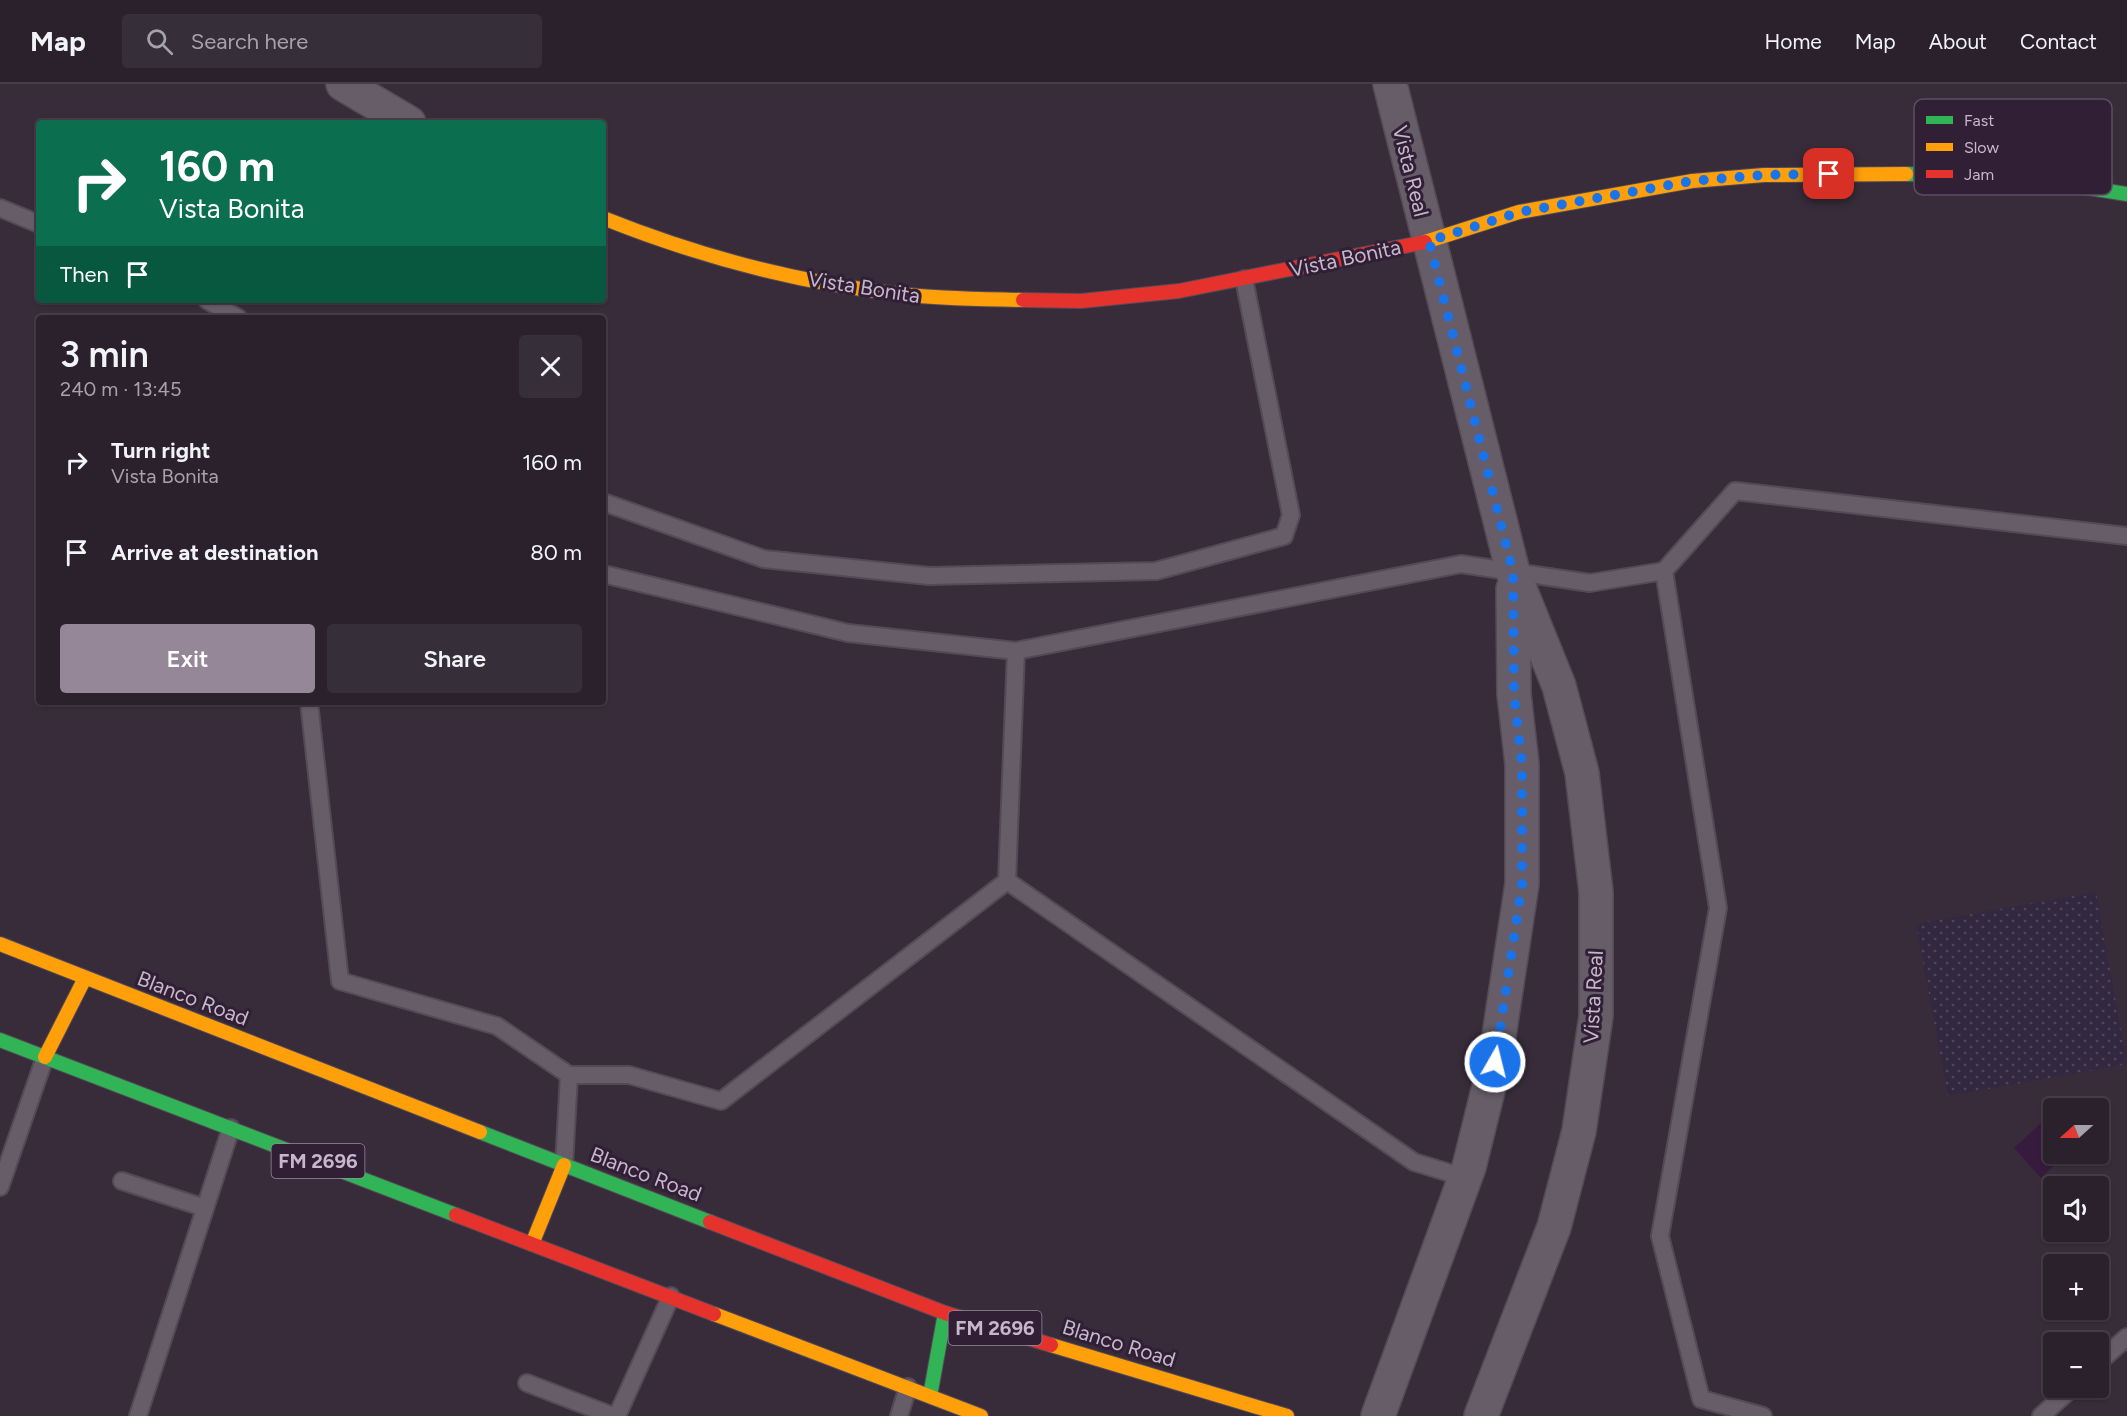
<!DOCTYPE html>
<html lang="en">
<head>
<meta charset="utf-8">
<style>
	body { margin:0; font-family:Figtree,sans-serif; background:#362e38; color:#f1f3f6; height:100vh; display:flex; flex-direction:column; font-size:22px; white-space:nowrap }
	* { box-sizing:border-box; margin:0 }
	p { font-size:20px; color:#a5a3a9 }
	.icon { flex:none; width:33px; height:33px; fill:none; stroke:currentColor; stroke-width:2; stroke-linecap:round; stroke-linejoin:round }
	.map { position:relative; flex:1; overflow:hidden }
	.panel { position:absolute; left:36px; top:231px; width:570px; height:390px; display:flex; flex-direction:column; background:#2a212c; border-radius:6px; box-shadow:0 2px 4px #0004,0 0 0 2px #463e48 }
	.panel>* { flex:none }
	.top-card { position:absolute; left:36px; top:36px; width:570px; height:183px; border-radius:6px; box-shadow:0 2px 4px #0004,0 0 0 2px #463e48; background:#0b6e4f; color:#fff; overflow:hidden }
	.needle { width:39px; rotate:249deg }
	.buttons { position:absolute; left:2043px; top:1014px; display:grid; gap:12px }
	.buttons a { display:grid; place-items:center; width:66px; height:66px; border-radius:6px; background:#2a212c; box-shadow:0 2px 4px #0004,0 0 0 2px #463e48; font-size:30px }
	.pin { position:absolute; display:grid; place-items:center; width:51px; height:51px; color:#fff; margin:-26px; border-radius:12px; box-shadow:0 3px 9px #0006 }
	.me { position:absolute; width:66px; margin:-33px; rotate:8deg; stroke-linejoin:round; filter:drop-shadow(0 0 4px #0008) }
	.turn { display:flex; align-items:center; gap:21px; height:126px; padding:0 24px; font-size:27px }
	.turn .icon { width:78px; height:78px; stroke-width:2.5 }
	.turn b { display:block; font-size:42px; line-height:51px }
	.then { display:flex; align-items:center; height:57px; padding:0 24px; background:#0003; gap:12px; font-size:22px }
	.round { display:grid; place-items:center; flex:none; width:63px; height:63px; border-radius:6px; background:#362e38 }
	.overview { display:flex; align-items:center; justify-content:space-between; height:102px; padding:0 24px }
	h1 { font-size:36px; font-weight:600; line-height:45px }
	.primary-button { display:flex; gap:12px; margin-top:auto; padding:12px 24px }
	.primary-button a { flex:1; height:69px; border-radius:6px; background:#958698; color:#fff; font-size:24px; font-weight:600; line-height:69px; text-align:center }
	.primary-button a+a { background:#362e38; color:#f1f3f6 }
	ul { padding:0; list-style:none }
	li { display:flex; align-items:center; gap:18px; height:90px; padding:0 24px }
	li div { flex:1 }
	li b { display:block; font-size:22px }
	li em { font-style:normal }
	header { display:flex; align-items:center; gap:36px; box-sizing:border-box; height:84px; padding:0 30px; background:#2a212c; border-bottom:2px solid #463e48 }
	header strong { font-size:28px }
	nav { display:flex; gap:33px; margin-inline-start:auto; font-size:21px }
	.search { width:420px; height:54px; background:#362e38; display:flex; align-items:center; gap:15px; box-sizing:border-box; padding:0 21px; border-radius:6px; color:#a5a3a9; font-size:22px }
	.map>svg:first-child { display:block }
</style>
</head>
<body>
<header>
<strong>Map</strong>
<div class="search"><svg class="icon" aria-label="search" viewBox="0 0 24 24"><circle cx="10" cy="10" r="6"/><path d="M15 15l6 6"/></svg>Search here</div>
<nav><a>Home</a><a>Map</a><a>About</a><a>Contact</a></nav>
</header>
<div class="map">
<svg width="2127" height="1332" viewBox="0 0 2127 1332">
	<defs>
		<pattern id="park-dots" width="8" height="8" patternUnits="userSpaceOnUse" patternTransform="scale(1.5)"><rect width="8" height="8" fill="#322940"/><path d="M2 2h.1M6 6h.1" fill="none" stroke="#4e465a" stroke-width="1.8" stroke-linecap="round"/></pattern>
	</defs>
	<rect width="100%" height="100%" fill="#382c3a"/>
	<path fill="url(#park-dots)" d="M2096 808 2127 980 1948 1012 1916 840Z"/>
	<path fill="#371b3f" d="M2053 1028 2054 1070H2057L2054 1073 2058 1078 2041 1094 2014 1064Z"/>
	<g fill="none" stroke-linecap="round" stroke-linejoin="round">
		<defs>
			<path id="lane" d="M0 124 39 140
				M207 216 238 234
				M603 418 764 475 929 492 1156 487 1284 452 1291 431 1244 195
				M1664 487 1735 407 2127 452
				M603 490 848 549 1016 567
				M309 618 340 897 497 942 569 991
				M564 1081 569 991H629L721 1017 1007 797
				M1466 1094 1414 1078 1007 797 1016 567 1461 480 1590 499 1664 487 1718 824 1660 1152 1701 1315 1763 1332
				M122 1097 205 1124
				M0 1103 45 973
				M2098 1279 2127 1253
				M527 1299 613 1332
				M138 1332 231 1044
				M617 1332 671 1212
				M899 1332 908 1303
				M2041 1332 2072 1304"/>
			<path id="street" d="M343 0 409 39
				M1390 0 1513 488 1559 602 1582 689 1596 808V932L1579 1047 1554 1143 1481 1332
				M1378 1332 1469 1083 1495 978 1522 800V680L1514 610 1513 505"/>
			<path id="fast" d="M1906 90 2020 93 2127 110
				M0 956 456 1131
				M480 1048 710 1138
				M930 1312 945 1229"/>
			<path id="slow" d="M603 134C698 172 798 199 900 210 941 215 982 215 1023 216
				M1425 158 1519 128 1692 97 1764 91 1906 90
				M0 860 480 1048
				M45 973 85 894
				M532 1160 564 1081
				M714 1230 981 1332
				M1051 1261 1287 1332"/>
			<path id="jam" d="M1023 216 1081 217 1179 207 1425 158
				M456 1131 714 1230
				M710 1138 945 1229 1051 1261"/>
		</defs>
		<use href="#lane" stroke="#544a57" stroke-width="20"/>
		<use href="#street" stroke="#544a57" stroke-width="36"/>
		<use href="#fast" stroke="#544a57" stroke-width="16"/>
		<use href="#slow" stroke="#544a57" stroke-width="16"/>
		<use href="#jam" stroke="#544a57" stroke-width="16"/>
		<use href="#lane" stroke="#665d68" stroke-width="16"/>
		<use href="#street" stroke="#665d68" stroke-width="33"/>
		<use href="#fast" stroke="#30b455" stroke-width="14"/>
		<use href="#slow" stroke="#ff9f0a" stroke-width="14"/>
		<use href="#jam" stroke="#e5322d" stroke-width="14"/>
	</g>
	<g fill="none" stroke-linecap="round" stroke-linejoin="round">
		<path stroke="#1a73e8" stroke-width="10" stroke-dasharray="0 18" d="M1495 978 1522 800V680L1514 610 1513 488 1429 157 1520 128 1692 97 1764 91 1829 90"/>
	</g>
	<g text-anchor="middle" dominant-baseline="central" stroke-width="6" stroke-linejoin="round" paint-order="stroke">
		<g fill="#311f36" stroke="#9a899e" stroke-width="1.5">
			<rect x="271.5" y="1060" width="93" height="34" rx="4.5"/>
			<rect x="948.5" y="1227" width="93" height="34" rx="4.5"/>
		</g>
		<g font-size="20" font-weight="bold" fill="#c7b7cb">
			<text x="318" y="1077">FM 2696</text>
			<text x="995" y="1244">FM 2696</text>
		</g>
		<g font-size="21" fill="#c7b7cb" stroke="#311f36">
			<text transform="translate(1411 87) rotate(76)">Vista Real</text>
			<text transform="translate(1345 174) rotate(-12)">Vista Bonita</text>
			<text transform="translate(864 203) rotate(9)">Vista Bonita</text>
			<text transform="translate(1593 913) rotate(-87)">Vista Real</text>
			<text transform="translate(193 914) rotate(21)">Blanco Road</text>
			<text transform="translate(646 1090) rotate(21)">Blanco Road</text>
			<text transform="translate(1119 1259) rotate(17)">Blanco Road</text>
		</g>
	</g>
	<rect x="1914" y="15" width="198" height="96" rx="9" fill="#311f36" stroke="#5e4d63" stroke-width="1.5"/>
	<rect x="1926" y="32" width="27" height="8" fill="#30b455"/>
	<rect x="1926" y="59" width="27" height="8" fill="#ff9f0a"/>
	<rect x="1926" y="86" width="27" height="8" fill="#e5322d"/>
	<g font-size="16" fill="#c7b7cb">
		<text x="1964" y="42">Fast</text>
		<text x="1964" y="69">Slow</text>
		<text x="1964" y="96">Jam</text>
	</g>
</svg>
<div class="buttons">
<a><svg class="needle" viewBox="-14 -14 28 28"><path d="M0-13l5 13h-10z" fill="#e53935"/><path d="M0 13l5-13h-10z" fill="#a5a3a9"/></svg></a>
<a><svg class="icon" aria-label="sound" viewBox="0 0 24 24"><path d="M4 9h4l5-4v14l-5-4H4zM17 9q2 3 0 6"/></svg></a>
<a>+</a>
<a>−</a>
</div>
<div class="pin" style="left:1829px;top:90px;background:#d93025"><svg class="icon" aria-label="arrive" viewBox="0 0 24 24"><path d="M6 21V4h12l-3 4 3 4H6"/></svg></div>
<svg class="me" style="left:1495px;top:978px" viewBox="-20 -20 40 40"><circle r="17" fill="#1a73e8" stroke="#fff" stroke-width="3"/><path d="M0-11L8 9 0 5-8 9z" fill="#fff"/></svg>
<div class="top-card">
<div class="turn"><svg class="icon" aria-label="right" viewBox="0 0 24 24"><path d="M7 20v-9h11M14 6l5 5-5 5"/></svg><div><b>160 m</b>Vista Bonita</div></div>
<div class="then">Then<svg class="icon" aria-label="arrive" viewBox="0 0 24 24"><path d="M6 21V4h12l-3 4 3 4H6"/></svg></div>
</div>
<section class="panel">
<div class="overview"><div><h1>3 min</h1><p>240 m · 13:45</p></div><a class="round"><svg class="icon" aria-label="close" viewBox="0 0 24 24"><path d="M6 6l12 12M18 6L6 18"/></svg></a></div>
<ul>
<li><svg class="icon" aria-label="right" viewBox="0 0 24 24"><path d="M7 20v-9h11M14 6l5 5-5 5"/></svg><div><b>Turn right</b><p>Vista Bonita</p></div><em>160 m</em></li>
<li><svg class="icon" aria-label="arrive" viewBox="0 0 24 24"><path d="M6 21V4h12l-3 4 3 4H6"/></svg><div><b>Arrive at destination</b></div><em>80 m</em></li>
</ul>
<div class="primary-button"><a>Exit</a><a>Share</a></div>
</section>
</div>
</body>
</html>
